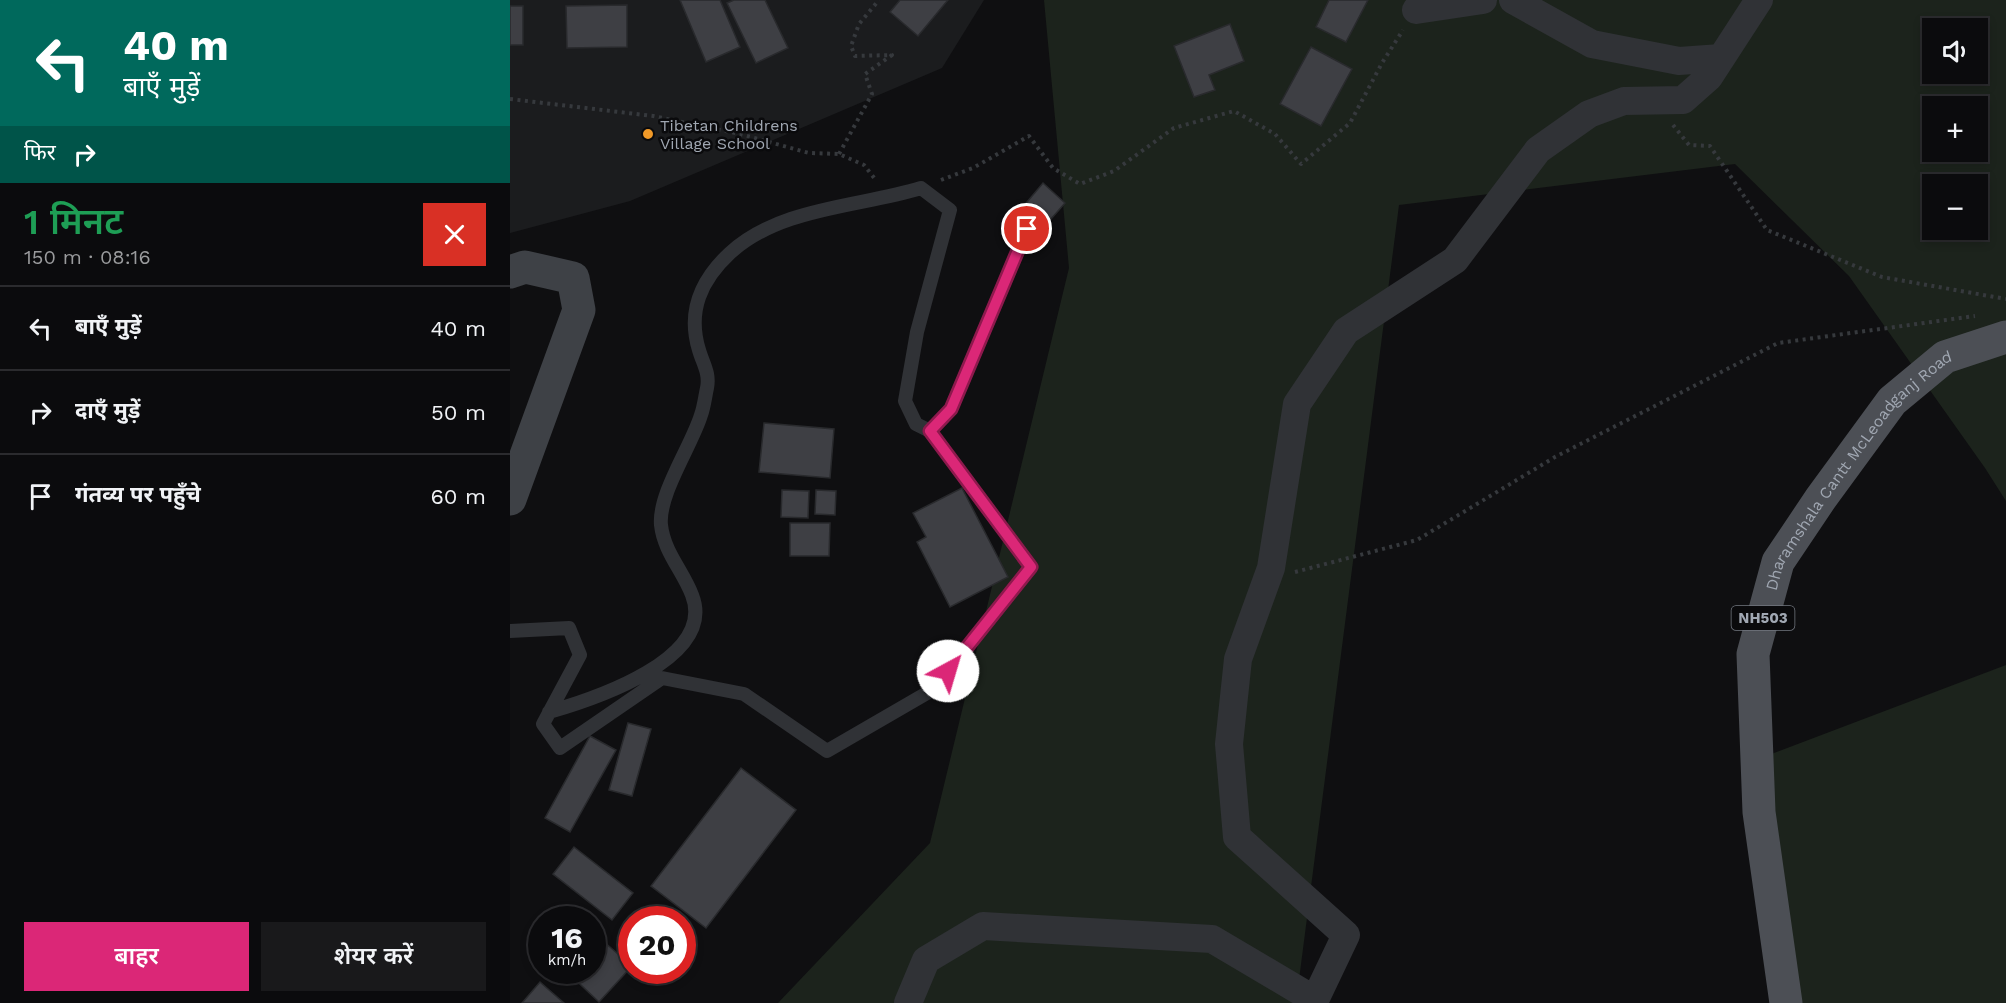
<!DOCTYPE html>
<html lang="hi">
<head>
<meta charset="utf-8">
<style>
	body { margin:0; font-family:"Work Sans","Noto Sans Devanagari",sans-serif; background:#19191b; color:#f1f3f6; height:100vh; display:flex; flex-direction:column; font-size:22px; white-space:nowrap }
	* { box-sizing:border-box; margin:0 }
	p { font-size:20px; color:#9a9b9d }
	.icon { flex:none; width:33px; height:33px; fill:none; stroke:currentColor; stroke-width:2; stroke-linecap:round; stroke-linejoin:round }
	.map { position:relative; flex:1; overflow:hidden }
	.details { display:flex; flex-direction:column; background:#0b0b0d; width:510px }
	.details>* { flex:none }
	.hud { background:#00695c; color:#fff; overflow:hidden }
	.tools { position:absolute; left:1412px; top:18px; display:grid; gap:12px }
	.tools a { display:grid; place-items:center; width:66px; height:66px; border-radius:0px; background:#0b0b0d; box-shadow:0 3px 9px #0003,0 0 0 2px #2b2b2e; font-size:30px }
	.speed { position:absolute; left:18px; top:906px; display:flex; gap:12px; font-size:30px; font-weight:700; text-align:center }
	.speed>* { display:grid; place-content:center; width:78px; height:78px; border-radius:50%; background:#0b0b0d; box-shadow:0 3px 9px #0003,0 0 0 2px #2b2b2e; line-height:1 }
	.speed small { font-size:15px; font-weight:400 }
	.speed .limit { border:9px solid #d22; background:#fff; color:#111 }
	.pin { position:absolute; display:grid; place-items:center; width:51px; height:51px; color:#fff; margin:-26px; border:3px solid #fff; border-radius:50%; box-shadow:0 2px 6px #0007 }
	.me { position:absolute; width:66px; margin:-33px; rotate:39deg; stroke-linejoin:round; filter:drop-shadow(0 0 4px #0008) }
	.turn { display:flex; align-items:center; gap:21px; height:126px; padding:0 24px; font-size:27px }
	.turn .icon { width:78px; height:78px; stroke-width:2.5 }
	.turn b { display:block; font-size:42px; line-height:51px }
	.then { display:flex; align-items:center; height:57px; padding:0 24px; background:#0003; gap:12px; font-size:22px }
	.round { display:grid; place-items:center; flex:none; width:63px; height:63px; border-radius:0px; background:#19191b }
	.overview { display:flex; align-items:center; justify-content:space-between; height:102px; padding:0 24px }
	h1 { font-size:36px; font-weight:600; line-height:45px; color:#1e9e55 }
	.button { display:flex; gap:12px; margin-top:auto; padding:12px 24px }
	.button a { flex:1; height:69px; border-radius:0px; background:#db2777; color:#fff; font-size:24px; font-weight:600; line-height:69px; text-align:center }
	.button a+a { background:#19191b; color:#f1f3f6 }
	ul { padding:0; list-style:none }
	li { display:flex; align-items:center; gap:18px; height:84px; padding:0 24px; border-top:2px solid #2b2b2e }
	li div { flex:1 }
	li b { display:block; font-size:22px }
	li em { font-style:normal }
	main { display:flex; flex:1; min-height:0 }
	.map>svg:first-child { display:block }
</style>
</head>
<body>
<main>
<section class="details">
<div class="hud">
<div class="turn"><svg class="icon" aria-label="left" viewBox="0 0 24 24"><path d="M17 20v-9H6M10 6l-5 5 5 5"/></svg><div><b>40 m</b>बाएँ मुड़ें</div></div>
<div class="then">फिर<svg class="icon" aria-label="right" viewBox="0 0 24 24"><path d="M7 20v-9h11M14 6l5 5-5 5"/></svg></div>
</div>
<div class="overview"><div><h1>1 मिनट</h1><p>150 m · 08:16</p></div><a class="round" style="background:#d93025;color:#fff"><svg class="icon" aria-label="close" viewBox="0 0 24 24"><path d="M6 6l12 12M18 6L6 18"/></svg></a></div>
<ul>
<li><svg class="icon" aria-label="left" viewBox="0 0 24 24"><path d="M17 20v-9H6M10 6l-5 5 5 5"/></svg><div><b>बाएँ मुड़ें</b></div><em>40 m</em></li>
<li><svg class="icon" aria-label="right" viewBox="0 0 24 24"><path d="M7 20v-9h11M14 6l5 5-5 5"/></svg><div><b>दाएँ मुड़ें</b></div><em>50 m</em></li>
<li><svg class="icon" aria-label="arrive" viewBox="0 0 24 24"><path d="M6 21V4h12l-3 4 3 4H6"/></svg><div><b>गंतव्य पर पहुँचे</b></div><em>60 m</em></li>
</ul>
<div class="button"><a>बाहर</a><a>शेयर करें</a></div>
</section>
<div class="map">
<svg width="1496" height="1003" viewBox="0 0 1496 1003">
	<rect width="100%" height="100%" fill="#0f0f11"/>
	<path fill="#1b1c1e" d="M0 0H474L432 68 120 201 0 233Z"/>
	<path fill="#1c231c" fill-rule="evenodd" d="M534 0H1496V501L1475 468 1339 276 1225 164 889 205 786 1003H268L420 843 559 268ZM1422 28H1467V74H1422ZM1422 106H1467V152H1422ZM1422 184H1467V230H1422Z
		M1496 665V1003H1289L1256 756Z"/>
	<path fill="#3e3f44" stroke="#292a2d" stroke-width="1.5" d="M170 0H210L230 47 196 62Z
		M224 0H255L278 48 246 63 217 3Z
		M390 0H438L408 36 380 12Z
		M819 0H858L836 42 806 27Z
		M117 5V47L57 48 56 6Z
		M0 6H13V45H0Z
		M720 24 734 61 699 75 705 90 684 97 664 46Z
		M801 47 842 69 811 126 770 104Z
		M533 183 555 203 534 227 512 208Z
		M254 423 324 429 320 478 249 472Z
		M452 488 498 577 440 607 407 542 416 537 403 513Z
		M272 490 299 491 298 518 271 517Z
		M306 490 326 491 325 515 305 514Z
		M280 523H320L319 556H280Z
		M118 723 141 729 122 796 99 790Z
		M80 736 106 750 60 832 35 818Z
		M231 768 286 810 196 928 141 886Z
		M64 847 123 893 102 920 43 874Z
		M86 935 122 966 89 1002 55 970H82V939Z
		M30 982 54 1003H12Z"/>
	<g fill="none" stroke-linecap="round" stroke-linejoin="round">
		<path stroke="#36393d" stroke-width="4" stroke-dasharray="3 4.5" stroke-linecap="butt" d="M0 99 143 116 230 134 299 153 329 154 354 165 365 179
			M1163 125 1179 145 1200 146 1257 230 1372 277 1496 299
			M329 154 362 94 355 74 382 55 345 56 341 46 349 24 369 0
			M431 180 463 168 519 136 543 168 570 184 604 171 664 128 724 111 765 134 791 164 840 123 872 63 893 30
			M785 572 907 540 1045 457 1268 343 1465 316"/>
		<path stroke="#303236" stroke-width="14" d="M0 631 59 628 70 655 33 724 50 748 152 678 234 694 317 751 424 689 521 567 420 431
			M39 712C84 699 207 659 182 595 173 571 154 552 151 525 148 494 182 445 191 415 194 407 195 397 197 388 200 373 193 364 189 350 177 311 191 280 220 253 270 207 349 207 411 188L440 210 407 332 395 401 406 424 420 431 441 409 517 229"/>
		<path stroke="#303236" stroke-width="28" d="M1003 0 1082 44 1169 61 1211 58
			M906 10 973 0
			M398 1003 416 960 473 926 702 939 805 1000 836 935 727 837 719 744 728 659 761 568 787 404 836 331 945 260 1028 150 1079 114 1114 101 1173 100 1199 77 1249 0"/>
		<path stroke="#3e4146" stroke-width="33" d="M0 272 15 267 63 278 69 310 0 499"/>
		<path stroke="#4c4f55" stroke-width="33" id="s1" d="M1276 1003 1249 812 1243 654 1268 562 1311 498 1382 401 1435 357 1496 337"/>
	</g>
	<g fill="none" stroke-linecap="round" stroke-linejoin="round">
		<defs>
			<path id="route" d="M438 671 521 567 420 431 441 409 517 229"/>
		</defs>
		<use href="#route" stroke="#8e194d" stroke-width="15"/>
		<use href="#route" stroke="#db2777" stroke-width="10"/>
	</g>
	<circle fill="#f09928" stroke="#0a0a0c" stroke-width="2" cx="138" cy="134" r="6"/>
	<g text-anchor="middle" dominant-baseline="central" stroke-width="5" stroke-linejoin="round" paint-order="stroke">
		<rect fill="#0a0a0c" stroke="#737880" stroke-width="1.5" x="1221.5" y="606" width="63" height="24" rx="4.5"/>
		<g font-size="15" font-weight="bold" fill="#a0a7b2">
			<text x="1253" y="618">NH503</text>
		</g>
		<g font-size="16" fill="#a0a7b2" stroke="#0a0a0c" text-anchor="start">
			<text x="150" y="125">Tibetan Childrens<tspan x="150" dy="18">Village School</tspan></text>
		</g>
		<g font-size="16" fill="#a0a7b2" stroke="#0a0a0c">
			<text stroke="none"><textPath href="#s1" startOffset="568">Dharamshala Cantt McLeoadganj Road</textPath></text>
		</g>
	</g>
</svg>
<div class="tools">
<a><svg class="icon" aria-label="sound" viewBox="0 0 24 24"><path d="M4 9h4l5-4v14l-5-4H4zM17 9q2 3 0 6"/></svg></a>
<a>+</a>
<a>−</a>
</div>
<div class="speed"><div>16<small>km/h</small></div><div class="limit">20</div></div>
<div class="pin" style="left:517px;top:229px;background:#d93025"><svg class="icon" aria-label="arrive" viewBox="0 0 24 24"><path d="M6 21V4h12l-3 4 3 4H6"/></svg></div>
<svg class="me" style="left:438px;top:671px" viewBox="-20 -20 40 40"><circle r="19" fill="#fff"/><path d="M0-13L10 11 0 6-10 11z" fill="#db2777"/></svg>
</div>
</main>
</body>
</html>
